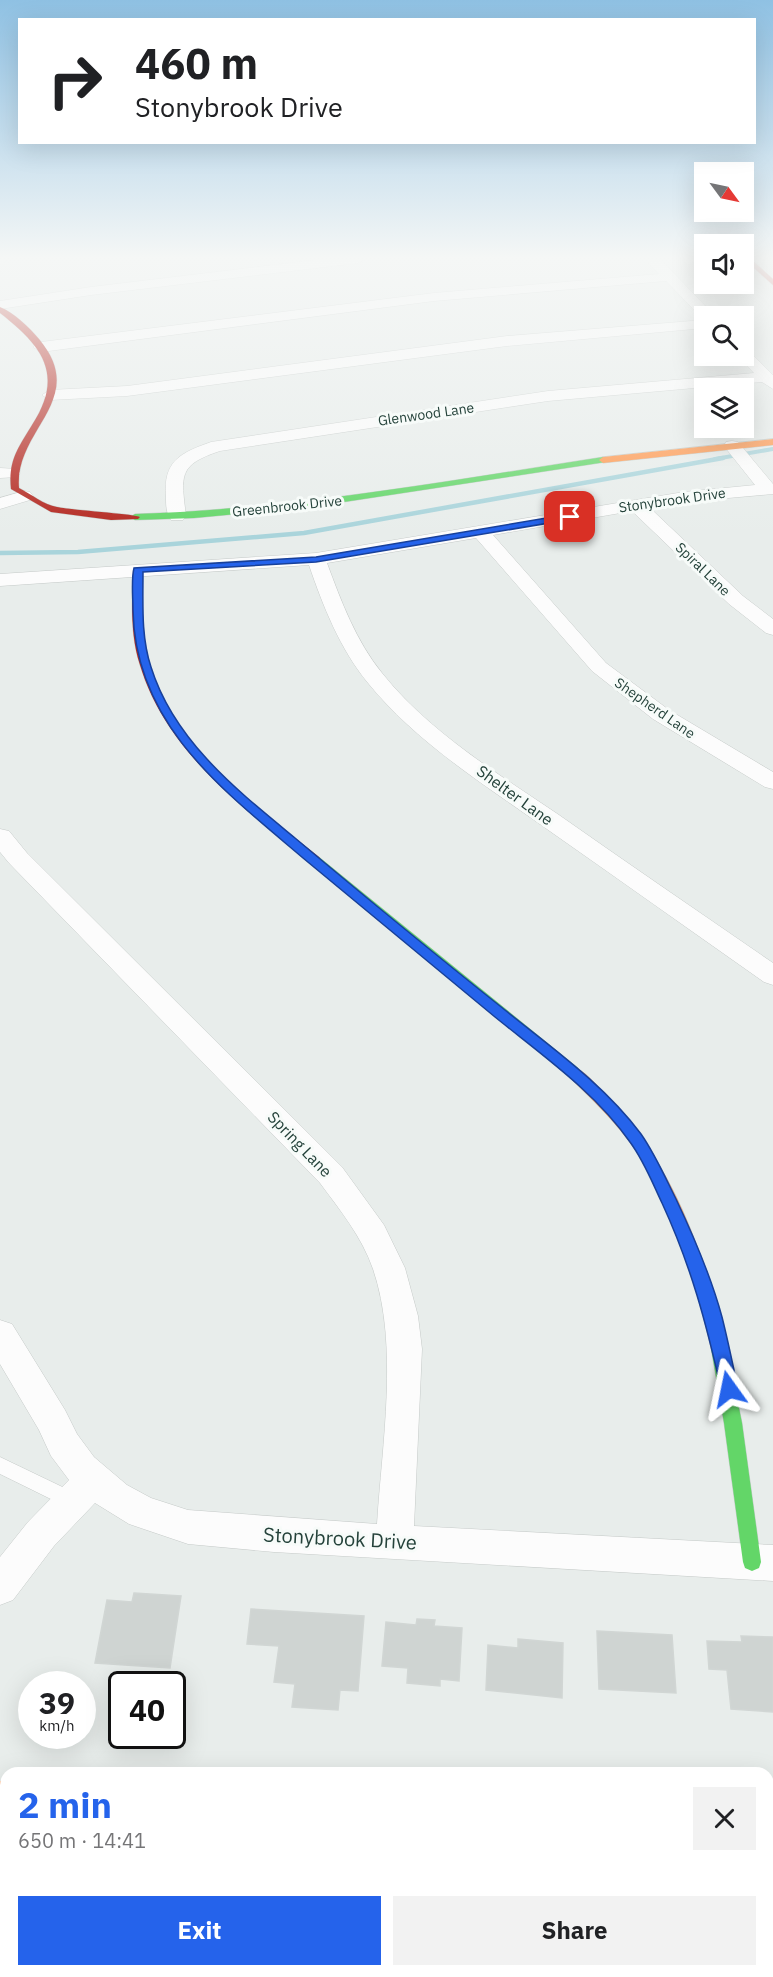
<!DOCTYPE html>
<html lang="en">
<head>
<meta charset="utf-8">
<style>
	body { margin:0; font-family:"IBM Plex Sans",sans-serif; background:#f2f2f2; color:#202124; height:100vh; display:flex; flex-direction:column; font-size:22px; white-space:nowrap }
	* { box-sizing:border-box; margin:0 }
	p { font-size:20px; color:#757577 }
	.icon { flex:none; width:33px; height:33px; fill:none; stroke:currentColor; stroke-width:2; stroke-linecap:round; stroke-linejoin:round }
	.map { position:relative; flex:1; overflow:hidden }
	.sheet { position:absolute; left:0px; top:1767px; width:774px; height:210px; display:flex; flex-direction:column; background:#fff; border-radius:18px 18px 0 0; box-shadow:0 6px 24px #0002 }
	.sheet>* { flex:none }
	.hud { position:absolute; left:18px; top:18px; width:738px; height:126px; border-radius:0px; box-shadow:0 6px 24px #0002; background:#fff; color:#202124; overflow:hidden }
	.needle { width:39px; rotate:123deg }
	.buttons { position:absolute; left:694px; top:162px; display:grid; gap:12px }
	.buttons a { display:grid; place-items:center; width:60px; height:60px; border-radius:0px; background:#fff; box-shadow:0 6px 24px #0002; font-size:30px }
	.speed { position:absolute; left:18px; top:1671px; display:flex; gap:12px; font-size:30px; font-weight:700; text-align:center }
	.speed>* { display:grid; place-content:center; width:78px; height:78px; border-radius:50%; background:#fff; box-shadow:0 6px 24px #0002; line-height:1 }
	.speed small { font-size:15px; font-weight:400 }
	.speed .limit { border:3px solid #111; border-radius:9px; background:#fff; color:#111 }
	.pin { position:absolute; display:grid; place-items:center; width:51px; height:51px; color:#fff; margin:-26px; border-radius:12px; box-shadow:0 3px 9px #0006 }
	.me { position:absolute; width:66px; margin:-33px; rotate:348deg; stroke-linejoin:round; filter:drop-shadow(0 0 4px #0008) }
	.turn { display:flex; align-items:center; gap:21px; height:126px; padding:0 18px; font-size:27px }
	.turn .icon { width:78px; height:78px; stroke-width:2.5 }
	.turn b { display:block; font-size:42px; line-height:51px }
	.round { display:grid; place-items:center; flex:none; width:63px; height:63px; border-radius:0px; background:#f2f2f2 }
	.head { display:flex; align-items:center; justify-content:space-between; height:102px; padding:0 18px }
	h1 { font-size:36px; font-weight:700; line-height:45px; color:#2563eb }
	.action { display:flex; gap:12px; margin-top:auto; padding:12px 18px }
	.action a { flex:1; height:69px; border-radius:0px; background:#2563eb; color:#fff; font-size:24px; font-weight:700; line-height:69px; text-align:center }
	.action a+a { background:#f2f2f2; color:#202124 }
	.map>svg:first-child { display:block }
</style>
</head>
<body>
<div class="map">
<svg width="773" height="1977" viewBox="0 0 773 1977">
	<rect width="100%" height="100%" fill="#e8edeb"/>
	<g fill="none" stroke-linecap="round" stroke-linejoin="round">
		<path stroke="#a9d4db" stroke-width="4" d="M715 459 773 449"/>
		<path stroke="#a9d4db" stroke-width="4.5" d="M0 553 78 552 304 533 723 458"/>
	</g>
	<path fill="#cfd4d2" stroke="#d1d6d4" stroke-width="1.5" d="M134 1593 181 1596 170 1668 95 1663 107 1600 132 1602Z
		M251 1609 364 1616 358 1691 340 1690 338 1710 292 1707 295 1684 274 1682 279 1646 247 1644Z
		M417 1619 435 1620 434 1626 462 1628 459 1681 440 1679V1686L407 1683 408 1668 382 1666 386 1622 416 1625Z
		M597 1631 672 1635 676 1693 599 1689Z
		M741 1636 773 1637V1712L731 1709 727 1670 709 1669 707 1641 742 1642Z
		M518 1639 563 1643 562 1698 486 1690 488 1645 518 1648Z"/>
	<g fill="none" stroke-linecap="round" stroke-linejoin="round">
		<defs>
			<path id="lane" d="M0 1457 77 1494 80 1500 77 1506 71 1508 65 1506 0 1474Z"/>
			<path id="street" d="M0 259H9L0 265Z
				M324 259H365L358 263 91 295 0 309V301L91 287Z
				M645 259H660L712 313 714 316H705V328L507 346 127 396 50 400 42 395 50 390 127 386 507 336 704 320 666 281 434 301 41 352 33 347 41 342 434 293 659 274Z
				M744 349 749 351 773 375V389L762 382 548 401 220 451C178 465 181 475 186 516L183 520H171C166 513 166 505 166 497 163 461 180 453 211 442L548 391 754 373 737 356H744Z
				M732 441 738 442 773 484V494L684 502 650 508 743 596 773 619V635L766 633 729 604 632 511 493 535 606 663 669 710 773 772V789L765 787 653 719 592 671 476 538 327 563C341 601 356 641 382 673 429 732 497 773 559 815 630 865 702 914 773 963V985L764 982C690 930 617 878 544 827 482 783 416 742 368 683 340 649 323 606 309 565L0 586V574L316 553 684 492 755 485 724 446 726 442Z
				M0 468 17 469 20 473 17 477 0 478Z
				M24 491 30 492 33 496 30 500 0 509V498Z
				M0 829 9 831 27 853 342 1167 384 1225 405 1268 418 1316 422 1349 414 1526 773 1545V1581L274 1552 188 1544 129 1524 95 1503 54 1546 13 1600 0 1605V1557L28 1522 69 1480 51 1456 39 1430 0 1364V1320L12 1324 65 1410 77 1434 94 1457 127 1485 151 1498 188 1510 377 1524C382 1444 399 1345 373 1269 362 1237 340 1210 320 1183L9 863 0 852Z"/>
			<path id="fast" d="M603 457 606 458V462L311 507 194 518 135 520 130 517 135 514C293 509 447 481 603 457Z
				M315 856 319 857 578 1068 580 1072 578 1076H568L311 863 309 860Z
				M719 1341 725 1343 727 1348 742 1423 761 1562 759 1568 752 1571 745 1568 743 1562 724 1423 711 1348 713 1343Z
				M768 1828H773V1850H768Z"/>
			<path id="slow" d="M773 439V445L603 463 599 460 603 457Z
				M573 1067C585 1070 596 1085 604 1093 673 1162 705 1255 727 1348L725 1353 719 1355 713 1353 711 1348C695 1280 674 1210 636 1151 617 1123 592 1099 568 1076L566 1072 568 1068Z
				M0 1781H6V1801H0Z
				M0 1851H6V1873H0Z
				M768 1903H773V1925H768Z"/>
			<path id="jam" d="M744 259H751L773 279V285Z
				M0 307C14 313 29 327 39 339 90 400 14 429 19 488 31 494 44 505 57 507 70 510 135 514 140 517L138 519 111 520 51 512 11 489C8 461 18 448 32 425 65 374 42 346 0 313Z
				M138 567 143 570C142 601 141 635 150 665 176 750 253 805 319 857L321 860 319 863H311C244 808 166 752 140 665 130 635 132 601 133 570Z"/>
		</defs>
		<use href="#lane" stroke="#c5cac8" stroke-width="1"/>
		<use href="#street" stroke="#c5cac8" stroke-width="1"/>
		<use href="#fast" stroke="#c3cbc8" stroke-width="1"/>
		<use href="#slow" stroke="#c3cbc8" stroke-width="1"/>
		<use href="#jam" stroke="#c3cbc8" stroke-width="1"/>
		<use href="#lane" fill="#fcfcfc" fill-rule="evenodd"/>
		<use href="#street" fill="#fcfcfc" fill-rule="evenodd"/>
		<use href="#fast" fill="#63d668" fill-rule="evenodd"/>
		<use href="#slow" fill="#ff974d" fill-rule="evenodd"/>
		<use href="#jam" fill="#b3261e" fill-rule="evenodd"/>
	</g>
	<linearGradient id="sky" x2="0" y2="1"><stop stop-color="#8fc1e3"/><stop offset="0.48" stop-color="#f5f7f6"/><stop offset="1" stop-color="#f5f7f6" stop-opacity="0"/></linearGradient>
	<rect width="773" height="536" fill="url(#sky)"/>
	<path fill="#2563eb" stroke="#184099" stroke-width="1.5" d="M570 514 573 515V519L316 562 143 572C143 604 141 637 151 667 174 741 238 791 295 838 363 895 431 951 500 1006 549 1046 603 1083 641 1134 655 1154 665 1177 676 1199 694 1237 711 1276 722 1317 728 1341 733 1365 738 1389L735 1395 729 1397 723 1395 721 1389C706 1322 691 1266 662 1203 652 1182 644 1161 630 1142 595 1092 542 1055 495 1017 431 964 367 911 303 858 223 790 135 725 133 610 133 596 131 580 134 568L316 557Z"/>
	<g text-anchor="middle" dominant-baseline="central" stroke-width="6" stroke-linejoin="round" paint-order="stroke">
		<g font-size="14" fill="#24423a" stroke="#f7fbf9">
			<text transform="translate(426 414) rotate(-8)">Glenwood Lane</text>
			<text transform="translate(672 500) rotate(-8)">Stonybrook Drive</text>
			<text transform="translate(287 506) rotate(-6)">Greenbrook Drive</text>
			<text transform="translate(703 569) rotate(44)">Spiral Lane</text>
			<text transform="translate(655 708) rotate(35)">Shepherd Lane</text>
		</g>
		<g font-size="16" fill="#24423a" stroke="#f7fbf9">
			<text transform="translate(515 795) rotate(36)">Shelter Lane</text>
			<text transform="translate(300 1144) rotate(46)">Spring Lane</text>
		</g>
		<g font-size="20" fill="#24423a" stroke="#f7fbf9">
			<text transform="translate(340 1538) rotate(3)">Stonybrook Drive</text>
		</g>
	</g>
</svg>
<div class="buttons">
<a><svg class="needle" viewBox="-14 -14 28 28"><path d="M0-13l5 13h-10z" fill="#e53935"/><path d="M0 13l5-13h-10z" fill="#757577"/></svg></a>
<a><svg class="icon" aria-label="sound" viewBox="0 0 24 24"><path d="M4 9h4l5-4v14l-5-4H4zM17 9q2 3 0 6"/></svg></a>
<a><svg class="icon" aria-label="search" viewBox="0 0 24 24"><circle cx="10" cy="10" r="6"/><path d="M15 15l6 6"/></svg></a>
<a><svg class="icon" aria-label="layers" viewBox="0 0 24 24"><path d="M12 4l9 5-9 5-9-5zM3 14l9 5 9-5"/></svg></a>
</div>
<div class="speed"><div>39<small>km/h</small></div><div class="limit">40</div></div>
<div class="pin" style="left:570px;top:517px;background:#d93025"><svg class="icon" aria-label="arrive" viewBox="0 0 24 24"><path d="M6 21V4h12l-3 4 3 4H6"/></svg></div>
<svg class="me" style="left:729px;top:1389px" viewBox="-20 -20 40 40"><path d="M0-17L14 15 0 8-14 15z" fill="#2563eb" stroke="#fff" stroke-width="4"/></svg>
<div class="hud">
<div class="turn"><svg class="icon" aria-label="right" viewBox="0 0 24 24"><path d="M7 20v-9h11M14 6l5 5-5 5"/></svg><div><b>460 m</b>Stonybrook Drive</div></div>
</div>
<section class="sheet">
<div class="head"><div><h1>2 min</h1><p>650 m · 14:41</p></div><a class="round"><svg class="icon" aria-label="close" viewBox="0 0 24 24"><path d="M6 6l12 12M18 6L6 18"/></svg></a></div>
<div class="action"><a>Exit</a><a>Share</a></div>
</section>
</div>
</body>
</html>
